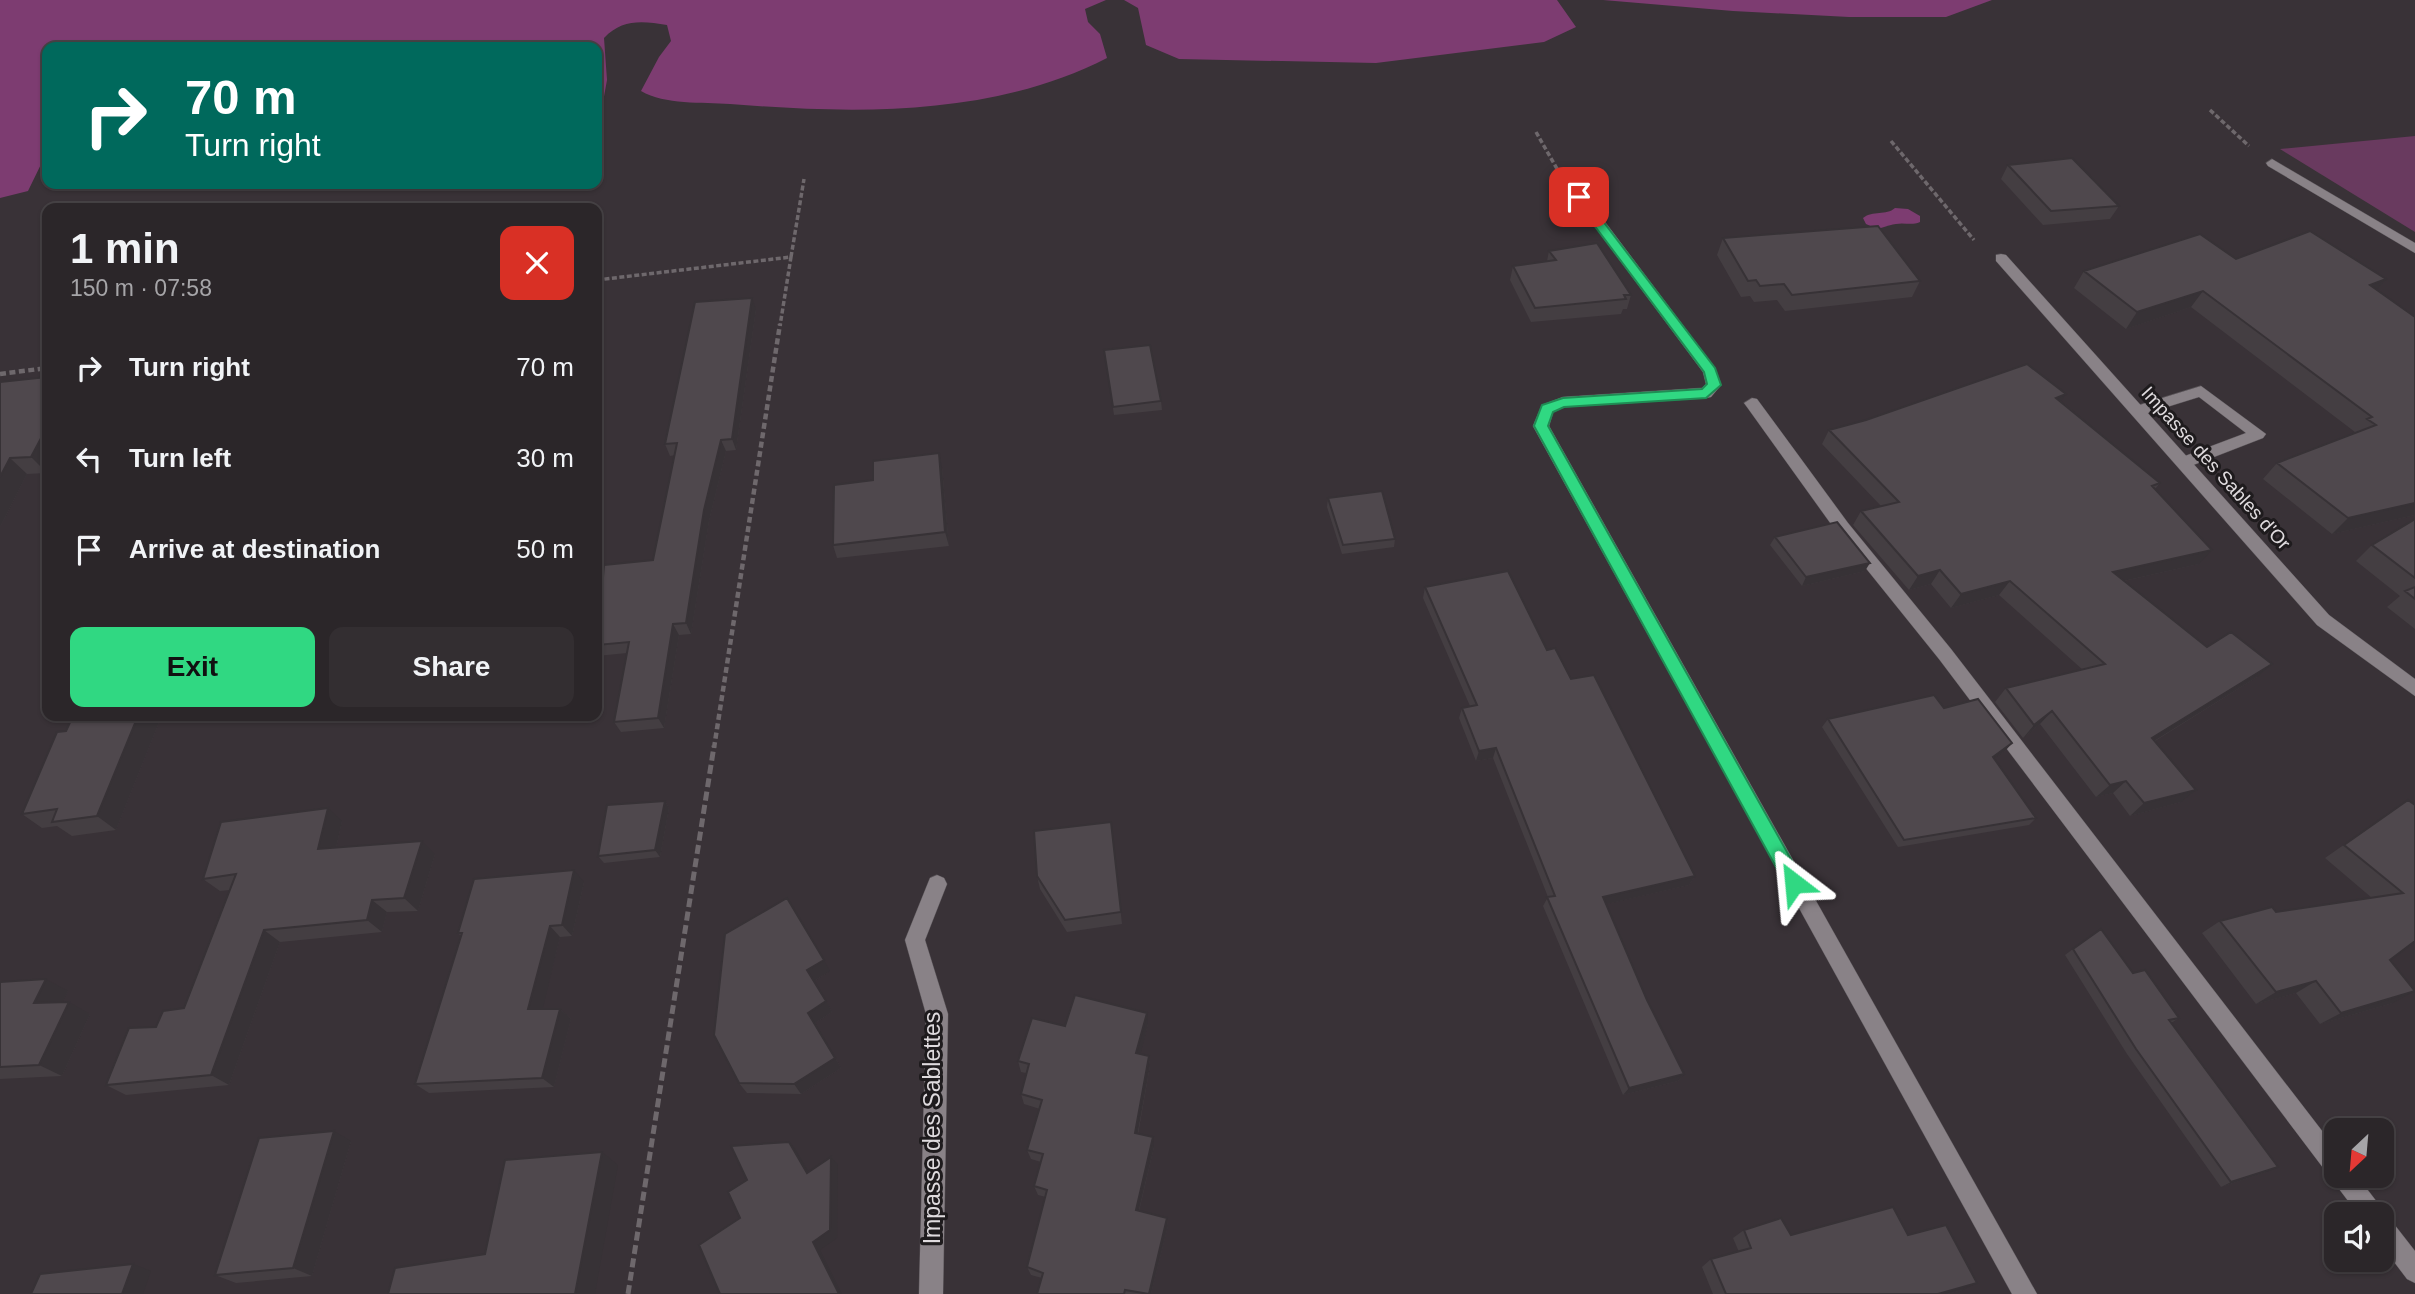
<!DOCTYPE html>
<html lang="en">
<head>
<meta charset="utf-8">
<style>
	body { margin:0; font-family:Arial,sans-serif; background:#332e31; color:#f1f3f6; height:100vh; display:flex; flex-direction:column; font-size:26px; white-space:nowrap }
	* { box-sizing:border-box; margin:0 }
	p { font-size:23px; color:#a6a5a8 }
	.icon { flex:none; width:38px; height:38px; fill:none; stroke:currentColor; stroke-width:2; stroke-linecap:round; stroke-linejoin:round }
	.map { position:relative; flex:1; overflow:hidden }
	.side { position:absolute; left:42px; top:203px; width:560px; height:518px; display:flex; flex-direction:column; background:#2b2629; border-radius:14px; box-shadow:0 2px 5px #0004,0 0 0 2px #474346 }
	.side>* { flex:none }
	.top-card { position:absolute; left:42px; top:42px; width:560px; height:147px; border-radius:14px; box-shadow:0 2px 5px #0004,0 0 0 2px #474346; background:#00695c; color:#fff; overflow:hidden }
	.needle { width:46px; rotate:206deg }
	.fabs { position:absolute; left:2324px; top:1118px; display:grid; gap:14px }
	.fabs a { display:grid; place-items:center; width:70px; height:70px; border-radius:14px; background:#2b2629; box-shadow:0 2px 5px #0004,0 0 0 2px #474346; font-size:35px }
	.pin { position:absolute; display:grid; place-items:center; width:60px; height:60px; color:#fff; margin:-30px; border-radius:14px; box-shadow:0 4px 10px #0006 }
	.me { position:absolute; width:77px; margin:-38px; rotate:331deg; stroke-linejoin:round; filter:drop-shadow(0 0 5px #0008) }
	.turn { display:flex; align-items:center; gap:24px; height:147px; padding:0 28px; font-size:32px }
	.turn .icon { width:91px; height:91px; stroke-width:2.5 }
	.turn b { display:block; font-size:49px; line-height:60px }
	.round { display:grid; place-items:center; flex:none; width:74px; height:74px; border-radius:14px; background:#332e31 }
	.summary { display:flex; align-items:center; justify-content:space-between; height:119px; padding:0 28px }
	h1 { font-size:42px; font-weight:700; line-height:52px }
	.action { display:flex; gap:14px; margin-top:auto; padding:14px 28px }
	.action a { flex:1; height:80px; border-radius:14px; background:#30d882; color:#111; font-size:28px; font-weight:700; line-height:80px; text-align:center }
	.action a+a { background:#332e31; color:#f1f3f6 }
	ul { padding:0; list-style:none }
	li { display:flex; align-items:center; gap:21px; height:91px; padding:0 28px }
	li div { flex:1 }
	li b { display:block; font-size:26px }
	li em { font-style:normal }
	.map>svg:first-child { display:block }
</style>
</head>
<body>
<div class="map">
<svg width="2415" height="1294" viewBox="0 0 2415 1294">
	<rect width="100%" height="100%" fill="#393237"/>
	<path fill="#693a5f" d="M2415 136V232L2280 149Z"/>
	<path fill="#7d3c71" d="M0 0H1106L1085 9 1088 22 1100 34 1107 58C992 117 855 114 730 104 702 102 665 105 641 91L659 57 671 41 667 25C642 21 622 19 604 38L607 80 601 113 597 114V47H47V152L28 191 0 198Z
		M1124 0H1557L1576 27 1544 42 1376 63 1179 59 1146 45 1138 8Z
		M1603 0H1992L1946 17H1849L1733 11Z
		M1895 208 1908 209 1920 216V222C1911 226 1905 222 1896 224 1881 226 1883 232 1866 224L1863 218C1873 210 1886 216 1895 208Z"/>
	<g fill="none" stroke-linecap="round" stroke-linejoin="round">
		<defs>
			<path id="service" d="M2272 159 2415 243V253L2268 166 2266 163Z
				M1579 193 1584 194 1715 368 1721 385 1711 397 1706 398 1565 407 1553 412 1549 426 2037 1294H2012L1533 426 1542 405 1563 397 1702 388 1706 384 1703 372 1573 197Z
				M2201 386 2266 434 2263 438 2183 469 2175 463 2177 459 2246 433 2199 397 2138 416 2130 411 2133 407Z
				M1752 398 1757 399 1848 523 1951 649 2336 1149V1176H2357L2380 1206 2383 1216 2390 1219 2415 1251V1283L2407 1279 2382 1246V1214H2358L1939 659 1836 531 1747 407 1744 403Z"/>
			<path id="minor" d="M2001 254 2006 255 2329 615 2415 679V696L2317 625 1996 261V255Z
				M937 875 944 878 947 884 925 940 948 1014 943 1294H919L926 1014 905 940 930 878Z"/>
		</defs>
		<use href="#service" stroke="#555054" stroke-width="1"/>
		<use href="#minor" stroke="#555054" stroke-width="1"/>
		<path stroke="#6e686c" stroke-width="3.5" stroke-dasharray="5 2.5" stroke-linecap="butt" d="M2210 110 2249 146
			M1536 132 1560 174
			M1891 141 1974 240
			M791 257 804 179
			M597 280 791 257 780 326"/>
		<path stroke="#6e686c" stroke-width="4.5" stroke-dasharray="6 3.5" stroke-linecap="butt" d="M0 374 47 368
			M714 748 780 324"/>
		<path stroke="#6e686c" stroke-width="5" stroke-dasharray="9 4.5" stroke-linecap="butt" d="M628 1294 714 746"/>
		<use href="#service" fill="#898287" fill-rule="evenodd"/>
		<use href="#minor" fill="#898287" fill-rule="evenodd"/>
	</g>
	<path fill="#443e42" d="M2008 165 2119 206 2110 219 2043 225 2001 179Z
		M1723 238 1920 281 1912 297 1785 311 1777 300 1754 302 1750 296 1741 297 1717 255Z
		M1549 251 1631 295 1627 309H1623L1621 314 1531 322 1510 280 1513 266 1547 261Z
		M2236 259 2386 279 2376 289 2415 316V515L2332 534 2263 479 2277 463 2352 434 2355 432 2191 307 2126 329 2074 288 2084 271Z
		M756 309 736 450 726 451 709 521 691 634 679 635 664 728 621 732 614 722 627 653 597 656V577H603L653 560 675 455 670 456 665 444Z
		M1104 350 1161 401 1162 410 1114 415Z
		M47 377V473L27 474 0 527V382Z
		M2061 401 2160 483 2155 489 2199 564 2124 581 2207 647 2257 677 2155 741 2181 802 2130 816 2113 793 2096 797 2040 724 2023 738 1995 702 2006 688 2083 670 1999 595 1951 608 1931 584 1909 590 1853 525 1861 511 1881 506 1822 444 1829 430Z
		M942 467 949 546 837 558 833 545 873 480Z
		M1328 498 1395 539 1394 547 1342 554 1327 507Z
		M2415 519V629L2387 607 2400 596 2356 561 2372 545Z
		M1775 537 1865 571 1802 586 1770 545Z
		M1425 587 1547 650 1571 679 1695 876 1689 885 1606 904 1647 1000 1684 1074 1678 1081 1623 1095 1543 906 1548 897 1493 758 1476 761 1459 718 1462 708 1470 706 1423 598Z
		M1944 708 2012 743 2005 751 1994 758 2036 818 2029 825 1898 847 1822 727 1828 719Z
		M73 716H155L160 720 116 830 72 836 57 826 42 828 22 814Z
		M2408 800 2415 941 2390 960 2393 1003 2320 1024 2296 993 2256 1004 2202 933 2220 921 2372 898 2325 858Z
		M665 801 669 808 660 857 604 863 598 856Z
		M342 821 336 848 435 854 418 911 387 912 382 932 280 942 229 1085 126 1095 106 1085 156 1027 184 1008 230 890 220 891 203 879Z
		M1111 822 1122 924 1067 932 1040 889 1037 876Z
		M584 882 572 936 560 937 542 1009H560L571 1019 554 1087 429 1093 415 1084 461 936 458 933Z
		M2073 949 2133 973 2179 1018 2171 1023 2266 1172 2221 1187 2127 1054 2065 955Z
		M830 971 814 981 832 1012 815 1023 841 1068 801 1094 747 1093 739 1083 714 1035Z
		M0 982 68 991 62 1002 90 1014 62 1076 0 1079Z
		M1148 1024 1140 1054 1149 1056 1150 1066 1138 1134 1154 1147 1139 1211 1167 1218 1168 1226 1151 1294H1037L1042 1278 1031 1275 1027 1267 1046 1197 1038 1195 1034 1186 1041 1162 1031 1159 1027 1150 1040 1109 1024 1104 1021 1094 1026 1073 1021 1072 1018 1061 1065 1026Z
		M351 1141 312 1276 236 1283 215 1275Z
		M1744 1230 1791 1235H1908L1963 1290 1947 1294H1713L1702 1267 1711 1259 1739 1252 1733 1238Z"/>
	<path fill="#373236" d="M2386 279 2372 295 2370 285Z
		M2203 291 2191 307 2126 329 2137 312Z
		M752 298 756 309 736 450 732 439Z
		M2066 394 2056 409V398Z
		M47 427V473L31 457Z
		M721 440 726 451 709 521 691 634 686 623 704 510Z
		M939 453 942 467 949 546 945 532Z
		M10 458 27 474 0 527V477Z
		M2415 503V515L2332 534 2348 518Z
		M2212 550 2199 564 2101 586 2113 572Z
		M1870 563 1865 571 1802 586 1806 577Z
		M1940 570 1931 584 1909 590 1918 576Z
		M2010 581 1999 595 1951 608 1961 594Z
		M673 624 679 635 664 728 658 718Z
		M2272 664 2257 677 2138 751 2152 738Z
		M2052 711 2040 724 2023 738 2034 725Z
		M138 716H155L160 720 116 830 97 816Z
		M2012 743 2005 751 1986 764 1993 757Z
		M1496 748 1493 758 1476 761 1479 751Z
		M2126 781 2113 793 2096 797 2110 785Z
		M2196 790 2181 802 2130 816 2144 803Z
		M665 801 669 808 660 857 655 850Z
		M328 808 342 821 333 862 318 849Z
		M422 841 435 854 418 911 404 898Z
		M574 870 584 882 572 936 562 925Z
		M1695 876 1689 885 1598 906 1603 897Z
		M372 900 387 912 382 932 367 920Z
		M550 926 560 937 540 1020 528 1009Z
		M264 930 280 942 229 1085 211 1075Z
		M824 960 830 971 814 981 807 970Z
		M46 979 68 991 56 1015 34 1003Z
		M2316 981 2296 993 2256 1004 2276 992Z
		M2415 991 2393 1003 2320 1024 2341 1013Z
		M826 1001 832 1012 815 1023 841 1068 801 1094 794 1084 808 1013Z
		M69 1002 90 1014 62 1076 39 1065Z
		M560 1009 571 1019 554 1087 542 1078Z
		M1147 1013 1148 1024 1138 1064 1136 1053Z
		M1149 1056 1150 1066 1136 1142 1135 1133Z
		M1684 1074 1678 1081 1623 1095 1629 1088Z
		M334 1131 351 1141 312 1276 293 1268Z
		M1153 1137 1154 1147 1137 1218 1136 1210Z
		M789 1142 796 1150 814 1181 807 1173Z
		M602 1152 618 1165 595 1294H575Z
		M831 1157 838 1165 837 1238 820 1250 842 1294H839L813 1242Z
		M2278 1167 2266 1172 2221 1187 2231 1182Z
		M1167 1218 1168 1226 1151 1294H1149Z
		M133 1264 151 1271 143 1294H122Z
		M1977 1283 1963 1290 1947 1294H1938Z"/>
	<path fill="#4f484d" stroke="#373236" stroke-width="2" d="M2072 158 2119 206 2051 211 2008 165Z
		M1878 226 1920 281 1792 295 1784 284 1760 286 1756 280 1748 281 1723 238Z
		M2310 231 2386 279 2370 285 2415 317V503L2348 518 2277 463 2376 425 2367 419 2372 417 2203 291 2137 312 2084 271 2200 234 2236 259Z
		M1597 243 1631 295H1624L1626 299 1535 308 1513 266 1556 260 1549 251Z
		M752 298 732 439 721 440 704 510 686 623 673 624 658 718 614 722 629 642 597 645V577H603L604 565 653 560 677 443 665 444 695 302Z
		M1150 345 1161 401 1113 407 1104 350Z
		M2027 364 2066 394 2056 398 2160 483 2152 486 2212 550 2113 572 2207 647 2231 632 2272 664 2152 738 2196 790 2144 803 2126 781 2110 785 2052 711 2034 725 2006 688 2105 664 2010 581 1961 594 1940 570 1918 576 1861 511 1899 502 1829 430 1866 420Z
		M47 377V427L31 457 10 458 0 477V382Z
		M939 453 945 532 833 545 834 485 873 480V461Z
		M1382 491 1395 539 1343 545 1328 498Z
		M2415 519V578L2372 545Z
		M1837 522 1870 563 1806 577 1775 537Z
		M1508 571 1547 650 1555 648 1571 679 1594 675 1695 876 1603 897 1647 1000 1684 1074 1629 1088 1547 897 1555 896 1496 748 1479 751 1462 708 1477 705 1425 587Z
		M2415 587V599L2405 591Z
		M1934 695 1944 708 1978 699 2012 743 1993 757 2036 818 1904 840 1828 719Z
		M73 716H138L97 816 52 822 57 809 22 814 57 732 66 731Z
		M2408 800 2415 805V941L2390 960 2415 991 2341 1013 2316 981 2276 992 2220 921 2272 907 2276 912 2403 893 2344 845Z
		M665 801 655 850 598 856 607 805Z
		M328 808 318 849 422 841 404 898 372 900 367 920 264 930 211 1075 106 1085 129 1028 156 1027 163 1011 184 1008 236 874 203 879 221 822Z
		M1111 822 1121 912 1065 920 1037 876 1034 831Z
		M574 870 562 925 550 926 528 1009H560L542 1078 415 1084 462 933H458L474 879Z
		M787 898 824 960 807 970 826 1001 808 1013 835 1058 794 1084 739 1083 714 1035 725 934Z
		M2101 929 2133 973 2145 970 2179 1018 2169 1020 2278 1167 2231 1182 2136 1049 2073 949Z
		M46 979 34 1003 69 1002 39 1065 0 1067V982Z
		M1075 995 1147 1013 1136 1053 1149 1056 1135 1133 1153 1137 1136 1210 1167 1218 1149 1294 1125 1290 1124 1294H1037L1043 1273 1027 1267 1047 1190 1034 1186 1043 1154 1027 1150 1042 1100 1021 1094 1029 1064 1018 1061 1032 1018 1065 1026Z
		M334 1131 293 1268 215 1275 259 1138Z
		M789 1142 807 1173 831 1157 830 1230 813 1242 839 1294H720L699 1245 740 1218 728 1192 747 1180 731 1146Z
		M602 1152 575 1294H388L395 1268 485 1254 505 1160Z
		M1893 1207 1908 1235 1946 1225 1977 1283 1938 1294H1726L1711 1259 1751 1248 1744 1230 1781 1218 1791 1235Z
		M133 1264 122 1294H31L40 1274Z"/>
	<path fill="#30d882" stroke="#1f8c54" stroke-width="2" d="M1579 194 1583 195 1715 368 1721 385 1706 398 1564 407 1553 412 1548 426 1801 877 1803 883 1801 889 1794 891 1788 889 1534 426 1542 405 1563 398 1702 389 1707 384 1704 372 1573 197Z"/>
	<g text-anchor="middle" dominant-baseline="central" stroke-width="6" stroke-linejoin="round" paint-order="stroke">
		<g font-size="19" fill="#dfdbde" stroke="#1e1b1d">
			<text transform="translate(2216 468) rotate(48)">Impasse des Sables d'Or</text>
		</g>
		<g font-size="23" fill="#dfdbde" stroke="#1e1b1d">
			<text transform="translate(932 1128) rotate(-90)">Impasse des Sablettes</text>
		</g>
	</g>
</svg>
<div class="fabs">
<a><svg class="needle" viewBox="-14 -14 28 28"><path d="M0-13l5 13h-10z" fill="#e53935"/><path d="M0 13l5-13h-10z" fill="#a6a5a8"/></svg></a>
<a><svg class="icon" aria-label="sound" viewBox="0 0 24 24"><path d="M4 9h4l5-4v14l-5-4H4zM17 9q2 3 0 6"/></svg></a>
</div>
<div class="pin" style="left:1579px;top:197px;background:#d93025"><svg class="icon" aria-label="arrive" viewBox="0 0 24 24"><path d="M6 21V4h12l-3 4 3 4H6"/></svg></div>
<svg class="me" style="left:1794px;top:883px" viewBox="-20 -20 40 40"><path d="M0-17L14 15 0 8-14 15z" fill="#30d882" stroke="#fff" stroke-width="4"/></svg>
<div class="top-card">
<div class="turn"><svg class="icon" aria-label="right" viewBox="0 0 24 24"><path d="M7 20v-9h11M14 6l5 5-5 5"/></svg><div><b>70 m</b>Turn right</div></div>
</div>
<section class="side">
<div class="summary"><div><h1>1 min</h1><p>150 m · 07:58</p></div><a class="round" style="background:#d93025;color:#fff"><svg class="icon" aria-label="close" viewBox="0 0 24 24"><path d="M6 6l12 12M18 6L6 18"/></svg></a></div>
<ul>
<li><svg class="icon" aria-label="right" viewBox="0 0 24 24"><path d="M7 20v-9h11M14 6l5 5-5 5"/></svg><div><b>Turn right</b></div><em>70 m</em></li>
<li><svg class="icon" aria-label="left" viewBox="0 0 24 24"><path d="M17 20v-9H6M10 6l-5 5 5 5"/></svg><div><b>Turn left</b></div><em>30 m</em></li>
<li><svg class="icon" aria-label="arrive" viewBox="0 0 24 24"><path d="M6 21V4h12l-3 4 3 4H6"/></svg><div><b>Arrive at destination</b></div><em>50 m</em></li>
</ul>
<div class="action"><a>Exit</a><a>Share</a></div>
</section>
</div>
</body>
</html>
